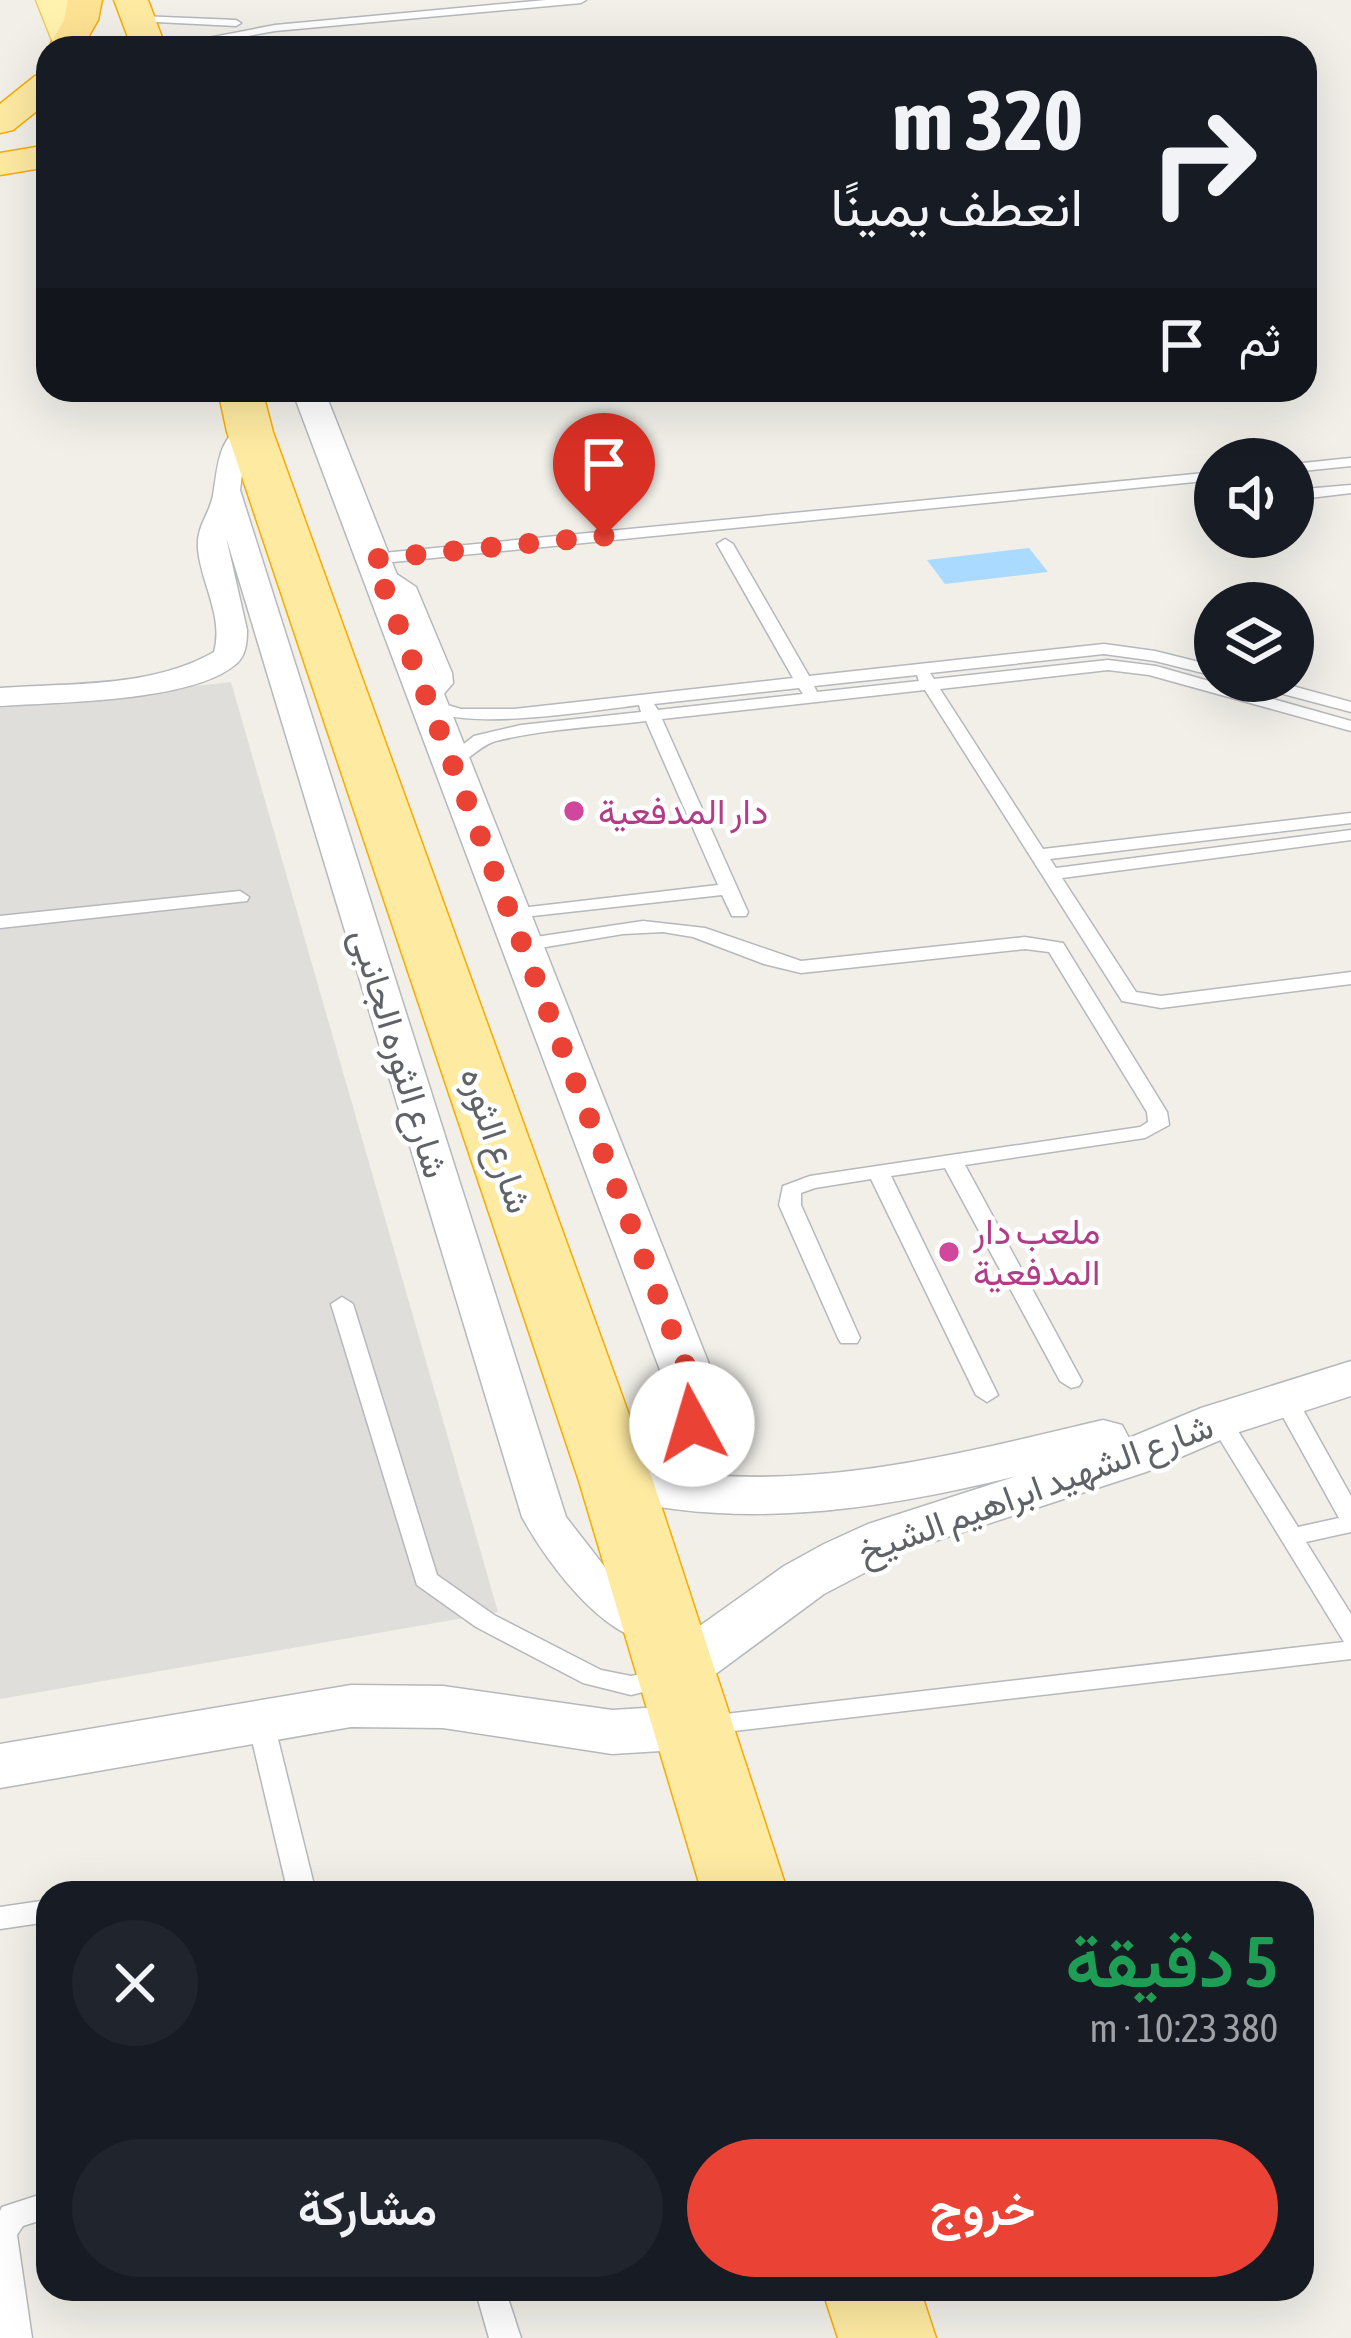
<!DOCTYPE html>
<html lang="ar">
<head>
<meta charset="utf-8">
<style>
	body { margin:0; font-family:"Asap Condensed",Vazirmatn,sans-serif; background:#20242c; color:#f1f3f6; direction:rtl; height:100vh; display:flex; flex-direction:column; font-size:45px; white-space:nowrap }
	* { box-sizing:border-box; margin:0 }
	p { font-size:39px; color:#9ea1a6 }
	.icon { flex:none; width:66px; height:66px; fill:none; stroke:currentColor; stroke-width:2; stroke-linecap:round; stroke-linejoin:round }
	.map { position:relative; flex:1; overflow:hidden; direction:ltr }
	.details { position:absolute; left:36px; top:1881px; width:1278px; height:420px; display:flex; flex-direction:column; background:#171b24; border-radius:36px; box-shadow:0 12px 48px #0002; direction:rtl }
	.details>* { flex:none }
	.guide { position:absolute; left:36px; top:36px; width:1281px; height:366px; border-radius:36px; box-shadow:0 12px 48px #0002; direction:rtl; background:#171b24; color:#f1f3f6; overflow:hidden }
	.controls { position:absolute; left:1194px; top:438px; display:grid; gap:24px }
	.controls a { display:grid; place-items:center; width:120px; height:120px; border-radius:50%; background:#171b24; box-shadow:0 12px 48px #0002; font-size:60px }
	.pin { position:absolute; display:grid; place-items:center; width:102px; height:102px; color:#fff; margin:-123px -51px; border-radius:50% 50% 50% 0; rotate:-45deg; box-shadow:0 0 12px #0007 }
	.pin .icon { rotate:45deg }
	.me { position:absolute; width:132px; margin:-66px; rotate:354deg; stroke-linejoin:round; filter:drop-shadow(0 0 9px #0008) }
	.turn { display:flex; align-items:center; gap:42px; height:252px; padding:0 36px; font-size:54px }
	.turn .icon { width:156px; height:156px; stroke-width:2.5 }
	.turn b { display:block; font-size:84px; line-height:102px }
	.then { display:flex; align-items:center; height:114px; padding:0 36px; background:#0003; gap:24px; font-size:45px }
	.round { display:grid; place-items:center; flex:none; width:126px; height:126px; border-radius:63px; background:#20242c }
	.summary { display:flex; align-items:center; justify-content:space-between; height:204px; padding:0 36px }
	h1 { font-size:72px; font-weight:600; line-height:90px; color:#1e9e55 }
	.cta { display:flex; gap:24px; margin-top:auto; padding:24px 36px }
	.cta a { flex:1; height:138px; border-radius:72px; background:#ea4335; color:#fff; font-size:48px; font-weight:600; line-height:138px; text-align:center }
	.cta a+a { background:#20242c; color:#f1f3f6 }
	.map>svg:first-child { display:block }
</style>
</head>
<body>
<div class="map">
<svg width="1351" height="2338" viewBox="0 0 1351 2338">
	<rect width="100%" height="100%" fill="#f1efe8"/>
	<path fill="#e0deda" d="M231 682 498 1612 0 1699V708Z"/>
	<path fill="#aadaff" d="M1029 548 1048 572 945 584 927 560Z"/>
	<g fill="none" stroke-linecap="round" stroke-linejoin="round">
		<defs>
			<path id="service" d="M546 0H586L581 3 275 31 181 48H156L275 25Z
				M140 16 236 20 241 23 236 26 136 21Z
				M1351 458V466L1293 472V464Z
				M1215 472V480L373 564 365 559 373 554Z
				M1351 485V493L1293 500V490Z
				M725 539 733 544 809 676 1104 644 1155 651 1215 666V676L1155 661 1104 654 930 673 934 679 1108 660 1156 666 1351 721V731L1149 675 1108 670 940 689 1043 849 1351 813V823L1050 859 1056 868 1351 830V840L1062 878 1136 992 1161 996 1351 972V984L1161 1008 1122 1001 925 690 662 719 748 912 746 916H732L722 895 505 919 503 915 512 909 718 885 646 721C596 727 545 729 496 741 477 746 467 766 447 765V757L474 736 521 725 641 712 639 705C597 710 444 736 420 702L437 682 436 673 401 590 369 568 377 563 383 565 416 587 452 673 453 683 437 702 461 709H514L793 678 717 544ZM917 675 919 681 817 692 814 686ZM799 688 803 694 658 710 654 704Z
				M1247 681H1274L1351 702V712L1249 685Z
				M240 891 249 897 247 901 0 928V916Z
				M643 921 705 928 801 961 1025 937 1063 943 1167 1112 1169 1125 1145 1138 965 1165 1082 1381 1079 1386 1071 1388 1060 1381 945 1168 891 1176 998 1395 987 1402 976 1395 871 1179 815 1188 801 1193V1205L860 1338 857 1343H841L838 1338 779 1205 783 1186 810 1176 1140 1127 1148 1122 1147 1112 1049 952 1025 949 801 973 764 964 693 937 663 932 623 934 522 951 512 945 522 939Z
				M342 1297 353 1304 437 1575 494 1615 601 1670 631 1676 666 1669 675 1672 679 1678 675 1684 631 1695 583 1683 476 1627 417 1585 331 1304Z
				M1285 1392 1297 1399 1351 1496V1532L1306 1542 1351 1614V1659L708 1734 699 1732 695 1725 699 1718 708 1716 1344 1642 1208 1420 1212 1415H1228L1298 1527 1339 1518 1273 1399Z
				M260 1710 269 1712 273 1719 316 1893H288L247 1719 251 1712Z
				M48 1900V1922L0 1929V1907Z
				M48 2192V2218L23 2226 17 2235 32 2338H0V2211L2 2207Z
				M475 2289H505L521 2338H489Z"/>
			<path id="minor" d="M250 424 263 432 244 458 240 490 566 1517 608 1571 675 1617 682 1629 675 1641C615 1658 547 1563 522 1517L226 537 247 630C247 642 246 656 236 664 193 702 58 702 0 706V688C69 683 152 688 214 652 224 617 201 583 198 549 196 526 210 514 213 495 218 469 217 432 250 424Z"/>
			<path id="tertiary" d="M292 390H324L724 1402 695 1450 656 1469C809 1494 955 1455 1103 1420L1122 1425 1129 1438 1201 1408 1351 1361V1396L1239 1432 1146 1472 908 1550 824 1594 698 1687 677 1693 656 1687 648 1672 656 1657 784 1566 824 1544 868 1524 1017 1476C879 1510 737 1532 597 1494L583 1464C603 1432 653 1450 672 1402Z
				M351 1685 443 1686 612 1710 694 1705 715 1712 724 1727 715 1742 694 1749 612 1754 443 1728 351 1727 0 1788V1744Z"/>
			<path id="primary" d="M36 0H68L85 43 81 48H55Z"/>
			<path id="trunk" d="M114 0H148L166 48H132Z
				M48 73V102L13 130 0 133V104L35 76Z
				M48 145V167L0 175V153Z
				M218 390H262L273 432 653 1481 788 1893H702L579 1481 227 432Z
				M822 2289H920L936 2338H838Z"/>
			<path id="motorway" d="M68 0H102L98 20 82 48H54L51 43 64 20Z"/>
		</defs>
		<use href="#service" stroke="#b5b8bc" stroke-width="3"/>
		<use href="#minor" stroke="#b5b8bc" stroke-width="3"/>
		<use href="#tertiary" stroke="#b5b8bc" stroke-width="3"/>
		<use href="#primary" stroke="#f2c960" stroke-width="3"/>
		<use href="#trunk" stroke="#f9ab00" stroke-width="3"/>
		<use href="#motorway" stroke="#f9ab00" stroke-width="3"/>
		<use href="#service" fill="#fff" fill-rule="evenodd"/>
		<use href="#minor" fill="#fff" fill-rule="evenodd"/>
		<use href="#tertiary" fill="#fff" fill-rule="evenodd"/>
		<use href="#primary" fill="#fff2af" fill-rule="evenodd"/>
		<use href="#trunk" fill="#feeaa1" fill-rule="evenodd"/>
		<use href="#motorway" fill="#fde293" fill-rule="evenodd"/>
	</g>
	<g fill="none" stroke-linecap="round" stroke-linejoin="round">
		<path stroke="#ea4335" stroke-width="21" stroke-dasharray="0 37.8" d="M604 536 373 559 691 1380 698 1402 692 1424"/>
	</g>
	<g fill="#d1479c" stroke="#fff" stroke-width="4.5">
		<circle cx="574" cy="811" r="12"/>
		<circle cx="949" cy="1252" r="12"/>
	</g>
	<g text-anchor="middle" dominant-baseline="central" stroke-width="9" stroke-linejoin="round" paint-order="stroke">
		<g font-size="36" fill="#b23c85" stroke="#fff" text-anchor="start">
			<text x="598" y="811">دار المدفعية</text>
			<text x="973" y="1231">ملعب دار<tspan x="973" dy="41">المدفعية</tspan></text>
		</g>
		<g font-size="36" fill="#5f6368" stroke="#fff">
			<text transform="translate(400 1053) rotate(73)">شارع الثوره الجانبى</text>
			<text transform="translate(497 1140) rotate(71)">شارع الثوره</text>
			<text transform="translate(1035 1488) rotate(-20)">شارع الشهيد ابراهيم الشيخ</text>
		</g>
	</g>
</svg>
<div class="controls">
<a><svg class="icon" aria-label="sound" viewBox="0 0 24 24"><path d="M4 9h4l5-4v14l-5-4H4zM17 9q2 3 0 6"/></svg></a>
<a><svg class="icon" aria-label="layers" viewBox="0 0 24 24"><path d="M12 4l9 5-9 5-9-5zM3 14l9 5 9-5"/></svg></a>
</div>
<div class="pin" style="left:604px;top:536px;background:#d93025"><svg class="icon" aria-label="arrive" viewBox="0 0 24 24"><path d="M6 21V4h12l-3 4 3 4H6"/></svg></div>
<svg class="me" style="left:692px;top:1424px" viewBox="-20 -20 40 40"><circle r="19" fill="#fff"/><path d="M0-13L10 11 0 6-10 11z" fill="#ea4335"/></svg>
<div class="guide">
<div class="turn"><svg class="icon" aria-label="right" viewBox="0 0 24 24"><path d="M7 20v-9h11M14 6l5 5-5 5"/></svg><div><b>320 m</b>انعطف يمينًا</div></div>
<div class="then">ثم<svg class="icon" aria-label="arrive" viewBox="0 0 24 24"><path d="M6 21V4h12l-3 4 3 4H6"/></svg></div>
</div>
<section class="details">
<div class="summary"><div><h1>5 دقيقة</h1><p>380 m · 10:23</p></div><a class="round"><svg class="icon" aria-label="close" viewBox="0 0 24 24"><path d="M6 6l12 12M18 6L6 18"/></svg></a></div>
<div class="cta"><a>خروج</a><a>مشاركة</a></div>
</section>
</div>
</body>
</html>
